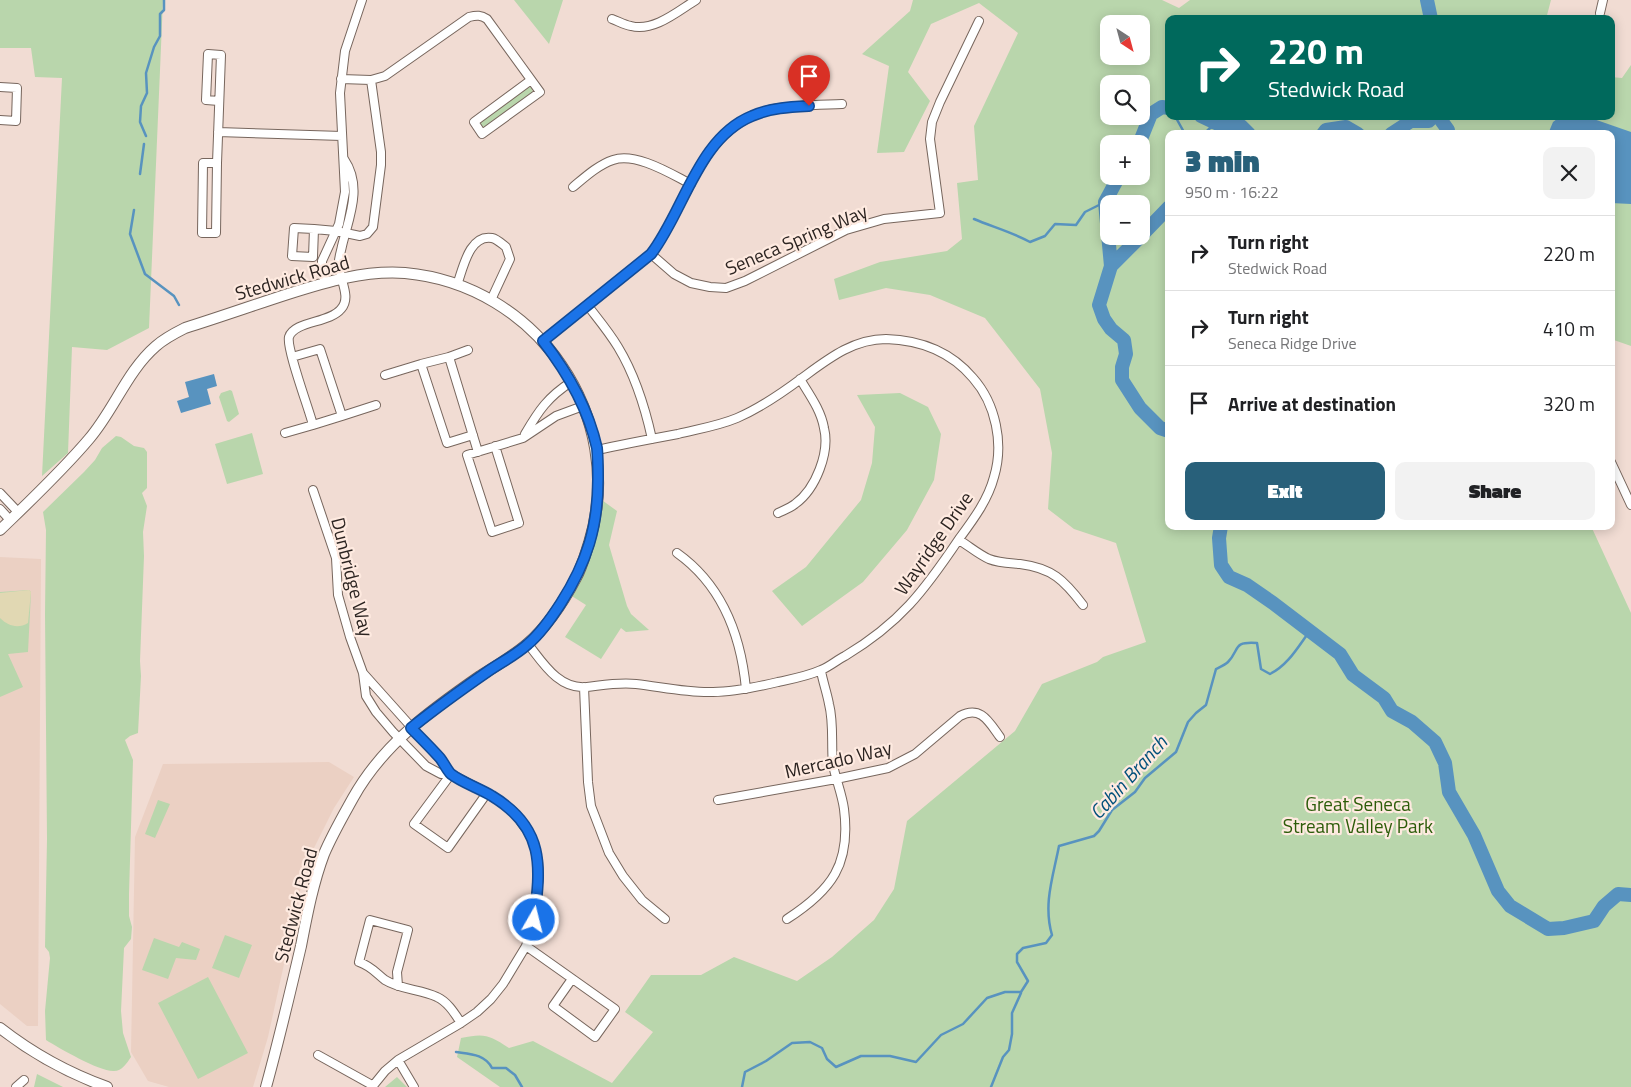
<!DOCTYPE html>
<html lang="en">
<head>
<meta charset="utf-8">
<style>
	body { margin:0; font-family:"Titillium Web",sans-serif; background:#f2f2f2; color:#202124; height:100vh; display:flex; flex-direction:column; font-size:19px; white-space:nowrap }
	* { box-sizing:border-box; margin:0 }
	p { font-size:16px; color:#757577 }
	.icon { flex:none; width:28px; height:28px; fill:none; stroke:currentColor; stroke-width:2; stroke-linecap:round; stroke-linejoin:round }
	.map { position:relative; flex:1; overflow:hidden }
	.panel { position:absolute; left:1165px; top:130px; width:450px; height:400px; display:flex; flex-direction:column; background:#fff; border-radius:10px; box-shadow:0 2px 12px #0003 }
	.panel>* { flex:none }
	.guide { position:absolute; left:1165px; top:15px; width:450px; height:105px; border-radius:10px; box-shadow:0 2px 12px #0003; background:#00695c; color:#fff; overflow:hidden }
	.needle { width:32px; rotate:144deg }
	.tools { position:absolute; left:1100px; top:15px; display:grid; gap:10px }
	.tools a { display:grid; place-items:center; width:50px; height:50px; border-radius:10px; background:#fff; box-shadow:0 2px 12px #0003; font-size:25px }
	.pin { position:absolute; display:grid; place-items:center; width:42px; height:42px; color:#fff; margin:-51px -21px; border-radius:50% 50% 50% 0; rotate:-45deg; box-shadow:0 0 5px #0007 }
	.pin .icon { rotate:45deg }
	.me { position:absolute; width:55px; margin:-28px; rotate:8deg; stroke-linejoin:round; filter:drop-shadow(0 0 4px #0008) }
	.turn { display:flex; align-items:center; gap:18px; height:105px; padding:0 20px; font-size:22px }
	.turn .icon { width:65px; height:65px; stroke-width:2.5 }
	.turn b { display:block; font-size:35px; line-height:42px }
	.round { display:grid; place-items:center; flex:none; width:52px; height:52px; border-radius:10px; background:#f2f2f2 }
	.overview { display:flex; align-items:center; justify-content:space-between; height:85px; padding:0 20px }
	h1 { font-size:30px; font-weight:800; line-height:38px; color:#28607a }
	.action { display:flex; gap:10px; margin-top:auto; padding:10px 20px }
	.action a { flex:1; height:58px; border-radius:10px; background:#28607a; color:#fff; font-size:20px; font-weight:800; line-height:58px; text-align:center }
	.action a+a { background:#f2f2f2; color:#202124 }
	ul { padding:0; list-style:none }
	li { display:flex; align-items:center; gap:15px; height:75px; padding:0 20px; border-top:1px solid #e0e0e0 }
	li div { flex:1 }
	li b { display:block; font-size:19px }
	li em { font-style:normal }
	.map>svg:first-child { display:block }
</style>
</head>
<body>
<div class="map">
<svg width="1631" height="1087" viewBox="0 0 1631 1087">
	<rect width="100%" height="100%" fill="#f1dcd3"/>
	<path fill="#ebd0c3" d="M0 557 41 559 38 1026H27L0 1004Z
		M329 762 354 777 334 808 306 864 268 1037 253 1087H169L148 1081 131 1052 135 837 163 764Z"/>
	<path fill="#b9d6ac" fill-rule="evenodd" d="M0 0H163L149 328 107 350 72 347 68 453 42 476 62 78 35 77 31 48H0Z
		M514 0H563L549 44Z
		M913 0H1162L1179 8 1190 0H1551L1546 19H1169V116H1611V77L1622 78 1631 65V346L1611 339V134H1169V526H1591L1631 613V1087H500L457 1057 461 1038C485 1033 489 1035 509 1048L533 1041 612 1083 653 1032 625 1012 651 975H701L734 957 797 981 832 957 874 920 894 889 907 821 1015 731 1042 684 1097 662 1103 657 1146 642 1116 543 1074 529 1048 509 1052 453 1040 389 985 318 930 295 886 288 839 300 834 279 880 262 947 251 962 239 957 183 978 180 974 126 1018 33 979 3 931 24 908 72 930 101 904 152 877 153 889 66 862 54 910 11ZM1109 24H1141V56H1109ZM1109 84H1141V116H1109ZM1109 144H1141V176H1109ZM1109 204H1141V236H1109Z
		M529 87 533 88 532 93 485 127 481 126V122Z
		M230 390 232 391 239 414 229 422 227 421 219 397 221 393Z
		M900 393 928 407 941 434 934 480 907 530 863 582 802 626 772 591 806 567 861 500 872 463 875 427 857 395Z
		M252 433 263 474 227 484 215 444Z
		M116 436 121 437 134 446 144 448 147 452V488L142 493 147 506 143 532 144 556 140 661 141 676 138 733 130 736 125 740 133 760 129 894V916L132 927 131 939 124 948 121 1011 123 1033 131 1057C127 1063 122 1071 114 1071 100 1072 59 1048 46 1040L45 1011 50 958 49 952 45 947 47 839 45 614 46 530 43 512 84 472 95 460 102 448Z
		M599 498 617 511 609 545 627 606 631 614 649 630 626 632 621 628 601 659 565 637 586 605 567 593Z
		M29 590 31 592 28 652 8 654 23 687 0 697V592Z
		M158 800 170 804 155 838 145 834Z
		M225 935 252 945 239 978 212 968Z
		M154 938 179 947 182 942 200 949 196 960 176 958 168 979 142 970Z
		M208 977 248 1053 198 1079 158 1003Z
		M37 1074 63 1087H34Z
		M397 1077 407 1087H385Z"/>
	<path fill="#e1d8b3" d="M29 590 31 592 28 623C18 629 8 626 0 618V593Z"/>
	<path fill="#5893bf" d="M1561 116H1585L1631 132V204L1611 203V134H1548L1553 122Z
		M214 374 217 386 207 389 211 404 181 413 177 401 189 397 185 382Z"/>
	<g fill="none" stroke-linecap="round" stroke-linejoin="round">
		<path stroke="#5893bf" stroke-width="2.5" d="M1175 116 1185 134
			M1204 134 1210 128 1220 125
			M146 136 140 122 141 106 147 93 146 73 154 47 160 36V14L164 10V0
			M140 174 144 144
			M134 210 130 234 145 274 174 296 179 305
			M974 219C993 227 1012 232 1030 242L1045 236 1055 224 1076 225 1085 212 1105 202
			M456 1052C470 1054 485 1054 492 1068H506L515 1075 522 1087
			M742 1087 745 1072 766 1061 792 1043 810 1042 822 1048 827 1059 836 1067 861 1056H890L916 1062 941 1035 963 1024 987 998 1005 992H1021L1028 981 1017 962V954L1023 948 1046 943 1052 935C1043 904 1053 877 1059 846L1094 836 1099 831 1112 810 1135 792 1145 778 1176 752 1188 722 1196 713 1206 705 1216 669C1220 667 1225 665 1228 662 1240 650 1232 641 1257 643L1261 669 1270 674C1288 665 1298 647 1309 632
			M991 1087 1003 1057 1009 1050 1012 1034V1013L1021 993"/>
		<path stroke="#5893bf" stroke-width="14" d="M1427 0 1431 19
			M1201 116 1220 125 1241 126 1249 134
			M1438 116 1448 130V134
			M1323 134 1326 130 1346 127 1358 134
			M1391 134 1411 121H1429L1433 116
			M1139 144 1151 114 1162 107 1169 108
			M1121 176 1118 178 1105 202 1111 266 1099 305 1104 319 1111 329 1124 340 1126 354 1122 367V380L1140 408 1160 428 1169 431
			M1141 236 1169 207
			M1111 266 1141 236
			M1221 526 1219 538 1221 565 1229 577 1247 585 1273 603 1340 654 1353 675 1384 698 1392 711 1412 722 1435 742 1445 763 1449 792 1474 835 1498 891 1510 906 1548 929 1564 928 1594 921 1604 906 1618 894 1631 895"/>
		<defs>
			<path id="minor" d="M1600 13 1603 0
				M612 19C618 21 624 25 631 26 654 32 678 11 696 0
				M341 79 371 80 385 76 469 17C477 15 481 15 487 19L540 92 482 134 474 122 531 80
				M0 87 17 88 16 121 0 120
				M218 132 342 136
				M217 163H203L202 233H216L217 163 221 55 208 54 206 100 219 101
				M573 187C585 177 598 165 613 160 636 152 671 174 691 184
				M314 229 294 228 292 256 313 257 314 229 336 231 360 236 367 234 373 227 381 165V152L371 80
				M651 254 674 274 691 283 710 287 726 288 745 281 846 230 884 219 940 213 930 139 932 122 940 102 979 21
				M325 283 322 270V261L339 224 345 192 340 93 345 51 362 0
				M457 285C463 269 469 234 492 238 497 239 502 244 506 247L510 259 491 300
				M588 306C598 319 609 332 618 347 635 375 645 407 652 439
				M543 341 651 254C690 202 700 125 773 109 796 105 819 105 842 104
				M292 357 320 349 342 416 313 425C309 409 286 348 289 337 294 321 330 323 341 309 352 297 339 279 339 265 338 259 341 252 342 246 349 217 363 187 344 159
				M449 357 468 350
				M385 375 421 364
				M342 416 376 405
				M285 433 313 425
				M525 434C539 410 548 397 571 382
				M473 435 447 443 421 364 449 357 478 452
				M495 446 519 523 492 532 467 455 523 438 556 416 583 406
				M1611 462 1631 505
				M313 490 336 558 338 595 350 637 363 673 366 696 376 712 393 732 426 766 441 774H451L491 795 513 811 529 833 535 847 538 861 539 877 533 920 526 946 503 984 491 999 477 1012 461 1023 398 1060 385 1071 372 1087
				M0 493 18 512
				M0 509 10 520
				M778 513C784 510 790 508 795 504 816 489 830 452 824 428 821 410 809 394 800 379
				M959 540C969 546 978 554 989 559 999 563 1009 563 1020 564 1052 568 1064 580 1083 605
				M677 553C722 585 741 636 746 689
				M528 644C543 663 559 690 587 687 604 685 619 682 636 684 662 687 687 693 713 692 735 692 757 687 778 682 792 679 808 676 821 670 829 667 837 660 845 656 900 623 924 591 959 539 973 520 988 500 994 477 1004 444 996 404 973 378 951 352 920 340 886 339 853 339 828 359 802 378 782 393 760 408 737 418 718 426 698 429 678 434 651 439 624 444 597 450
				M363 673 440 759 451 774
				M584 687 588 782 591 806 609 853 623 876 642 900 665 919
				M451 774 414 824 448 848 487 793
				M718 800 836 779 888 768 915 754 960 716C981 705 989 722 1000 737
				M787 919C832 890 851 864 844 809 842 794 836 780 833 765 831 745 834 723 829 704 827 693 823 682 821 671
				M526 946 615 1009 595 1037 553 1006 572 979
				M398 986 397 972 408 930 370 920 359 962C371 966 376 973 385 980 401 990 421 989 437 997 448 1002 455 1014 461 1023
				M318 1055 372 1085
				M398 1060 414 1087
				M16 1087 24 1080"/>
			<path id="tertiary" d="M0 530C30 501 62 471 89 439 114 410 127 371 156 346 165 338 175 333 185 328 220 317 254 305 288 294 326 282 364 270 405 273 537 285 628 416 589 543 585 555 582 567 576 578 564 601 547 627 527 644 513 656 496 666 480 676 431 710 383 744 353 798 343 816 332 835 324 854 313 883 307 915 301 946 290 993 279 1040 266 1087
				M0 1028C32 1053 68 1073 107 1087"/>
		</defs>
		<use href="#minor" stroke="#77665d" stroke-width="10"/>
		<use href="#tertiary" stroke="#77665d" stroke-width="12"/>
		<use href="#minor" stroke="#fff" stroke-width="8"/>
		<use href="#tertiary" stroke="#fff" stroke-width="10"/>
	</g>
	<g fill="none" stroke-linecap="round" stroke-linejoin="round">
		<defs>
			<path id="route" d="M534 920C541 866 545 828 492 796 481 789 461 782 451 774 447 770 444 763 440 758 431 748 421 738 411 728 436 708 461 690 487 672 500 663 516 655 528 644 541 633 552 617 561 603 587 562 598 527 598 479 598 469 598 458 597 448 588 408 568 373 543 341L651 254C684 211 698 138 752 116 770 108 790 107 809 106"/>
		</defs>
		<use href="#route" stroke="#114b97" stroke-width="12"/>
		<use href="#route" stroke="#1a73e8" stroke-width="9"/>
	</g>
	<g text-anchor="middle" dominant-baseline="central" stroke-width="4.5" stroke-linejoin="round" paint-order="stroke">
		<g font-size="19" fill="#2c2421" stroke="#feeae0">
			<text transform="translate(796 239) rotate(-23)">Seneca Spring Way</text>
			<text transform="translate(292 277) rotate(-16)">Stedwick Road</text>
			<text transform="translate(933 543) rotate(-55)">Wayridge Drive</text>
			<text transform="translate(353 577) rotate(76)">Dunbridge Way</text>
			<text transform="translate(838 759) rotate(-13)">Mercado Way</text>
			<text transform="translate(295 905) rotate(-75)">Stedwick Road</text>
		</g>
		<g font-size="19" fill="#2c5c09" stroke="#feeae0">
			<text x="1358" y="803">Great Seneca<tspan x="1358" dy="22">Stream Valley Park</tspan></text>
		</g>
		<g font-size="20" font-style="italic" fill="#02507b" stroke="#feeae0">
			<text transform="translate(1128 777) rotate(-48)">Cabin Branch</text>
		</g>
	</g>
</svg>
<div class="tools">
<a><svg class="needle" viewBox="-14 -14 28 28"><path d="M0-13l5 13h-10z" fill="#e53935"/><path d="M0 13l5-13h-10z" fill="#757577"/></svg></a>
<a><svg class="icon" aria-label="search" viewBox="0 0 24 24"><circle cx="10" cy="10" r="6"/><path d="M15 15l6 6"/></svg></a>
<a>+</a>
<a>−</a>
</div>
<div class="pin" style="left:809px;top:106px;background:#d93025"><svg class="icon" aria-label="arrive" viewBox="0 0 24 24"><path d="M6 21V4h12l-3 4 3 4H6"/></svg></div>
<svg class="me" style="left:534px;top:920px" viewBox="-20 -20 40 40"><circle r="17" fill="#1a73e8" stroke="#fff" stroke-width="3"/><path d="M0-11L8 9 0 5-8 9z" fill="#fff"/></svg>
<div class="guide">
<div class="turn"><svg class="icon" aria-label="right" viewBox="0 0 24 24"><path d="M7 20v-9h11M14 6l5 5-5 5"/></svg><div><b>220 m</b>Stedwick Road</div></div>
</div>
<section class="panel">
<div class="overview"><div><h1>3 min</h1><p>950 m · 16:22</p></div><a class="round"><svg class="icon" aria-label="close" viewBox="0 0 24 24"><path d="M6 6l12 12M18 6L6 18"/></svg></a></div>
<ul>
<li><svg class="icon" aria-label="right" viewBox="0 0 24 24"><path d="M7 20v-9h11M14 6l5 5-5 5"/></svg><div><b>Turn right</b><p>Stedwick Road</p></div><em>220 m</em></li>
<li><svg class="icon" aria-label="right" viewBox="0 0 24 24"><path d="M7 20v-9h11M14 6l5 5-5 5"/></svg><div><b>Turn right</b><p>Seneca Ridge Drive</p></div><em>410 m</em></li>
<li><svg class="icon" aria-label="arrive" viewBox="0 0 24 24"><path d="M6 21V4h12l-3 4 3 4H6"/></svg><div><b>Arrive at destination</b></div><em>320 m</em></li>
</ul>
<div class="action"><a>Exit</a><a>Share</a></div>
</section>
</div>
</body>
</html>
